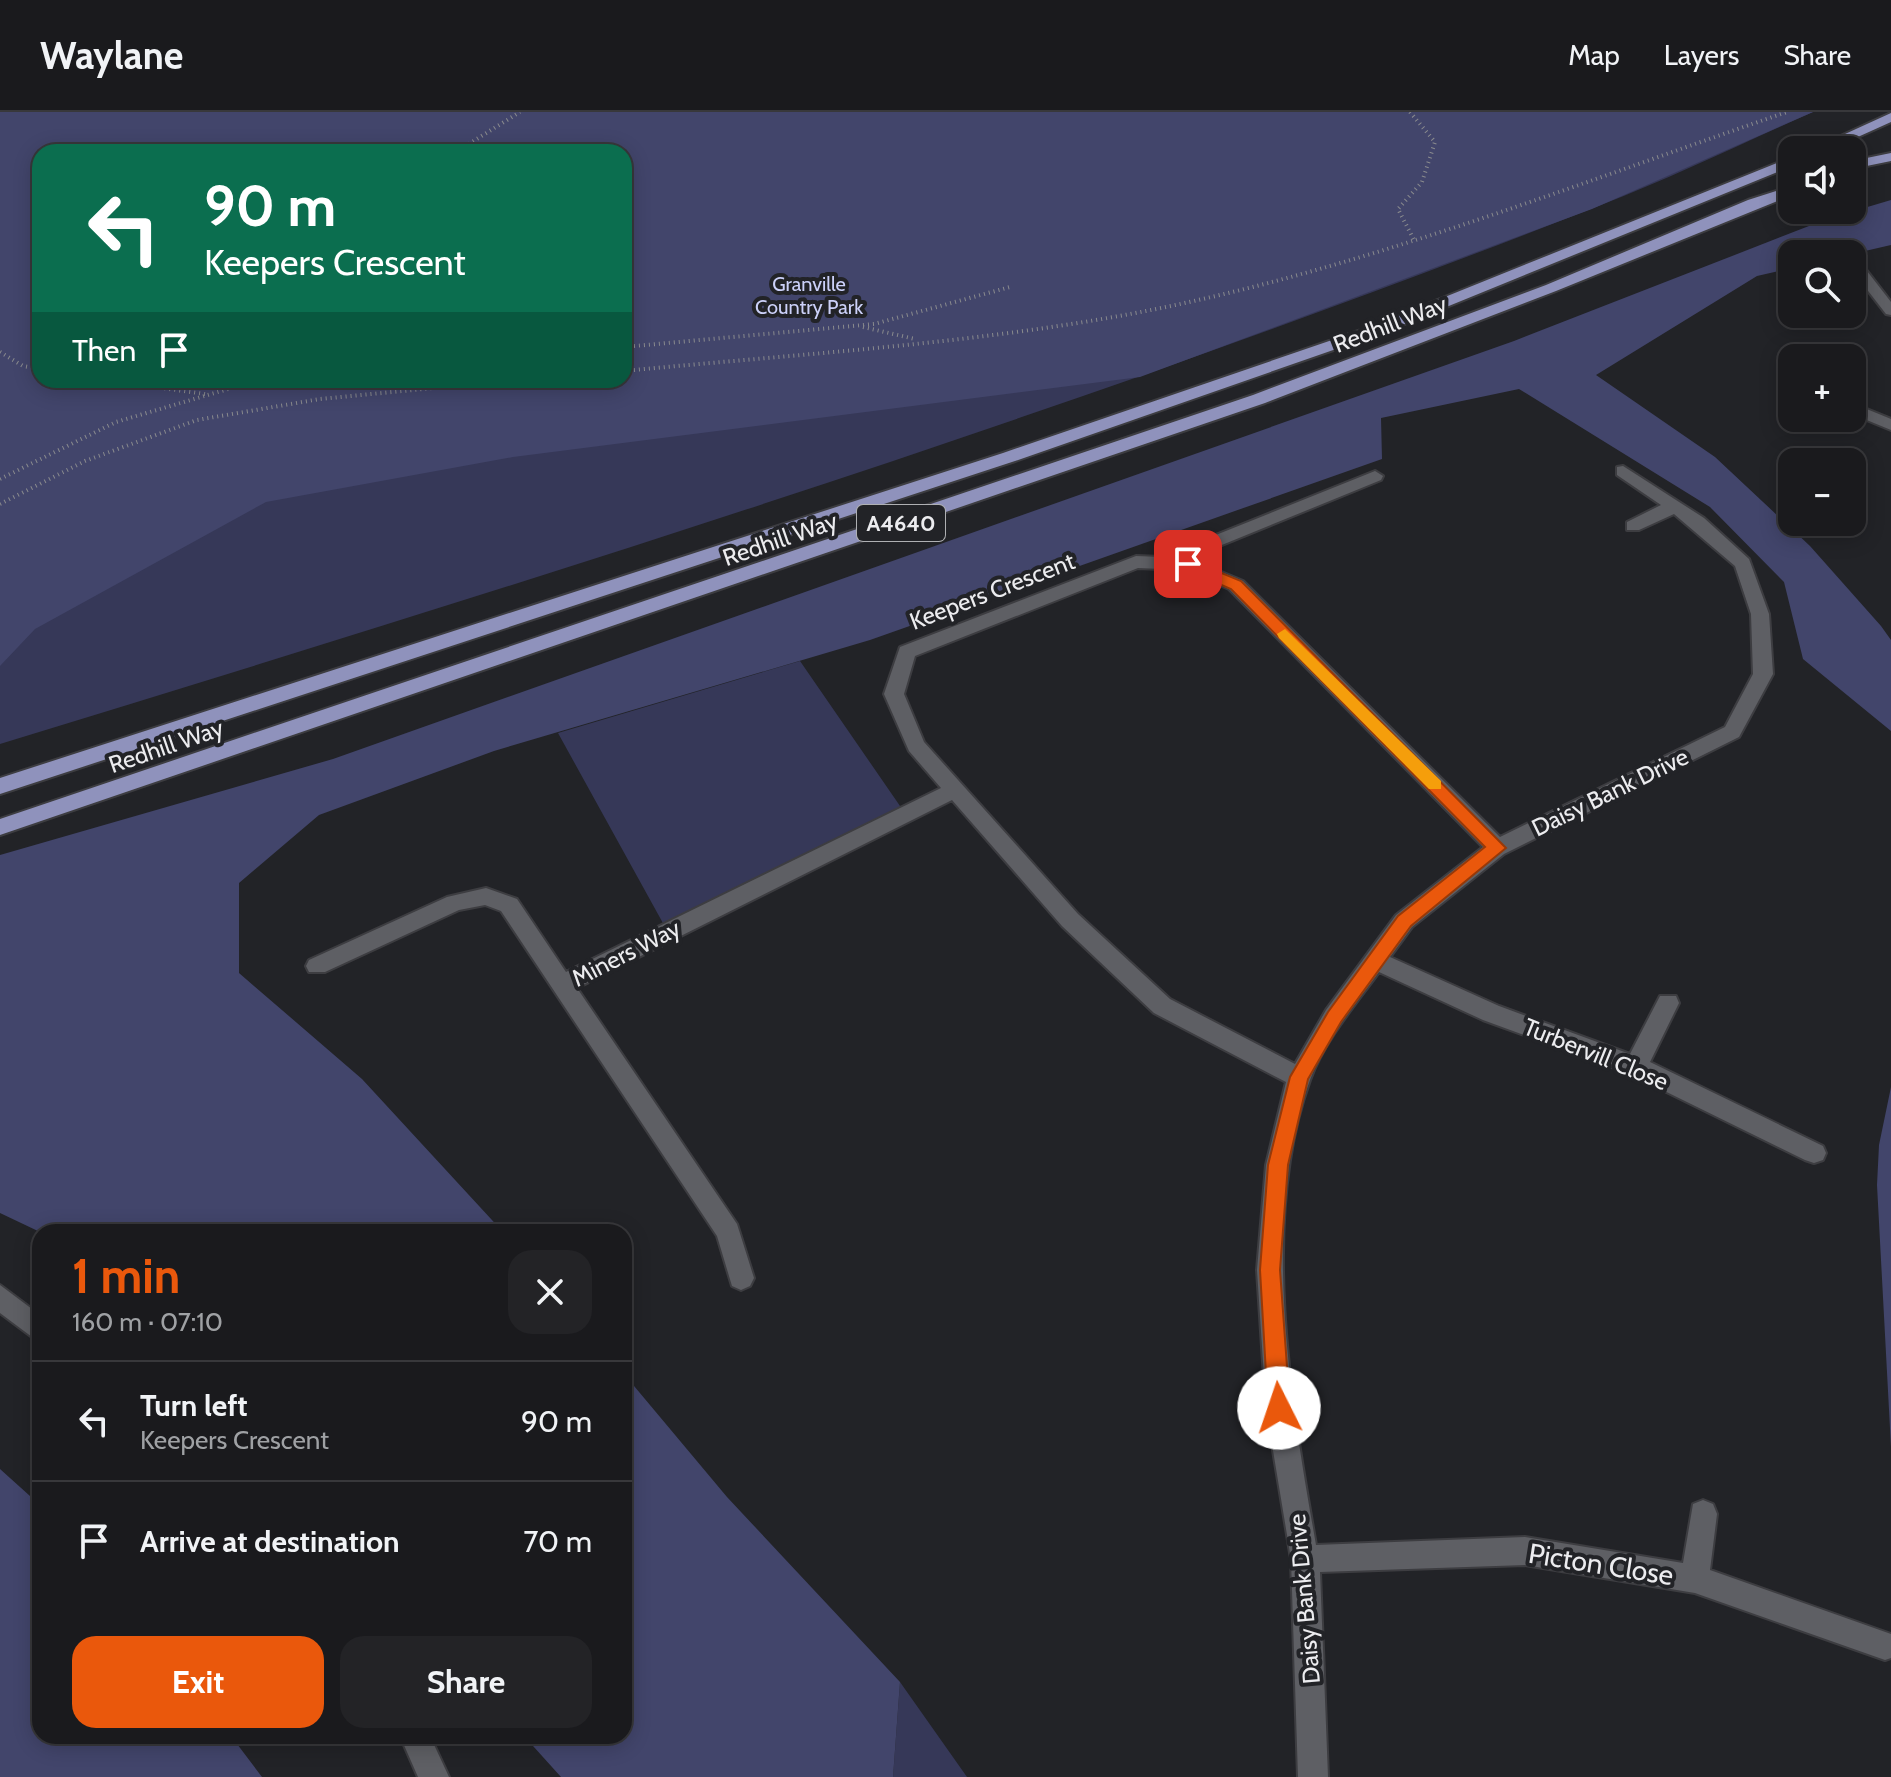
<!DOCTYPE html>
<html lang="en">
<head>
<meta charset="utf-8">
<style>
	body { margin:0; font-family:Cabin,sans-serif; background:#232326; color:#f1f3f6; height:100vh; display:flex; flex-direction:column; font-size:30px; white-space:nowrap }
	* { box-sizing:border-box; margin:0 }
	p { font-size:26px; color:#9fa1a4 }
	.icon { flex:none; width:44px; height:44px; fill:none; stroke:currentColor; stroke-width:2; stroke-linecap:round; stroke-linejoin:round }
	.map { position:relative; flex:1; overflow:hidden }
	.side { position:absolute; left:32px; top:1112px; width:600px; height:520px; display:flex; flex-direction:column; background:#1a1a1d; border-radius:24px; box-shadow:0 4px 20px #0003,0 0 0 2px #38383b }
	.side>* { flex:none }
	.hud { position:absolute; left:32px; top:32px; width:600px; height:244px; border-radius:24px; box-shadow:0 4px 20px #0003,0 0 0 2px #38383b; background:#0b6e4f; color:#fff; overflow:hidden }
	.fabs { position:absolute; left:1778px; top:24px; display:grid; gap:16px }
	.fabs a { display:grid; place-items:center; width:88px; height:88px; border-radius:16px; background:#1a1a1d; box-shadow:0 4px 20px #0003,0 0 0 2px #38383b; font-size:40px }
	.pin { position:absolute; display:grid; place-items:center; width:68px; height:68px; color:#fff; margin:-34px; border-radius:16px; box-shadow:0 4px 12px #0006 }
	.me { position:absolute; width:88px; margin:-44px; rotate:356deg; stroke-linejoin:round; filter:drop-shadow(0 0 6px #0008) }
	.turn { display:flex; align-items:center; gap:28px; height:168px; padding:0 40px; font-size:36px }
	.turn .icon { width:104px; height:104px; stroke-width:2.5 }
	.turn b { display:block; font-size:56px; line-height:68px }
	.then { display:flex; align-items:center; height:76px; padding:0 40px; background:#0003; gap:16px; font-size:30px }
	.round { display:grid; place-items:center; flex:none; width:84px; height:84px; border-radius:24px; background:#232326 }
	.head { display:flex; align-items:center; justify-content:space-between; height:136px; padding:0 40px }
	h1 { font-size:48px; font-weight:800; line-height:60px; color:#ea580c }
	.primary-button { display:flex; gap:16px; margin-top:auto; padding:16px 40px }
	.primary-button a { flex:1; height:92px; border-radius:24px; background:#ea580c; color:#fff; font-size:32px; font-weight:800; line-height:92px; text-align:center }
	.primary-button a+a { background:#232326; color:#f1f3f6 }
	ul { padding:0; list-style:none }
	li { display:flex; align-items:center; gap:24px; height:120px; padding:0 40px; border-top:2px solid #38383b }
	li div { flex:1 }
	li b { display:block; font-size:30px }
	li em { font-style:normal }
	header { display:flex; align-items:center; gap:48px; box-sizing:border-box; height:112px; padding:0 40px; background:#1a1a1d; border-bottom:2px solid #38383b }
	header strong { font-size:38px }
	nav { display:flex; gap:44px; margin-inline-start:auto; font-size:28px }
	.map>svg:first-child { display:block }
</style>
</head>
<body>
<header>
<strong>Waylane</strong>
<nav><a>Map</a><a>Layers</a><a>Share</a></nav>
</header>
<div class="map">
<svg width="1891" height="1665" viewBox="0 0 1891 1665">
	<rect width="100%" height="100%" fill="#222327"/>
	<path fill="#363858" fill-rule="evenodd" d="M0 0H1813C1743 31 1673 65 1601 93 1076 299 539 467 0 632ZM40 40H624V268H40Z
		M800 549 909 707 664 813 558 621Z
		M900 1570 967 1665H893Z"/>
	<path fill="#42456b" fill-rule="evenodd" d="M0 0H1813L1592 97 1140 265 513 345 266 390 35 517 0 554ZM40 40H624V268H40Z
		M1891 88V133L1852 142H1792V156L1757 164 1596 263 1715 345 1810 434 1881 514 1891 528V619L1803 547 1784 470 1710 395 1519 277 1381 306 1382 347 870 528 494 639 319 703 239 771V861L362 967 503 1120H40L0 1101V743L333 647 1514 229 1827 107Z
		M1891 975V1335L1877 1073 1879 1033Z
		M624 1262 727 1385 900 1570 893 1665H561L524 1624H624Z
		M0 1357 40 1393V1624H231L262 1665H0Z"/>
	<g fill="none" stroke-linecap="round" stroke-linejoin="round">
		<defs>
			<path id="service" d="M1862 158 1867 159 1891 190V203L1886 202 1855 162Z
				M1375 359 1383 364 1381 368 1168 455H1156L1154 451 1156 447Z"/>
			<path id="minor" d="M1852 291 1891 307V318L1852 302Z
				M1623 354 1704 406 1749 447 1769 502 1773 562 1739 625 1504 742 1412 815 1390 845 1499 894 1630 942 1660 884H1676L1679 891 1650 950 1823 1034 1826 1041 1823 1048 1814 1051 1805 1048 1628 961 1483 908 1379 860C1355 893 1324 929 1310 968 1259 1108 1291 1290 1316 1433L1525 1425 1683 1451 1693 1392 1703 1388 1713 1392 1717 1402 1710 1458 1891 1522V1546L1885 1548 1695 1481 1525 1453 1320 1460 1328 1665H1298L1291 1447 1266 1296 1257 1158 1266 1053 1286 970 1154 901 1062 814 952 688 577 876 737 1112 754 1166 750 1174 741 1178 732 1174 717 1124 501 799 485 793 459 798 325 860H309L306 854 309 848 447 785 486 776 517 787 566 860 941 676 909 639 884 582 900 535 1136 444 1188 446 1243 469 1500 725 1725 615 1753 562 1751 502 1735 454 1674 402 1639 418H1627V410L1661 393 1617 363V355ZM1138 456 1185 458 1229 477 1483 735 1396 803 1326 898 1295 952 1170 887 1078 802 924 630 904 582 915 544Z
				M0 1173 40 1203V1231L0 1201Z
				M400 1624H430L449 1665H418Z"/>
			<path id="primary" d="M1891 1V10L1829 38H1810Z
				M1891 41V49L1852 57V49Z
				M1792 45V54L1385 220 1015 349 0 682V666L1003 341 1373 214Z
				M1792 74V83L1556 179 1265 291 0 723V707L1253 283 1546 173 1748 88Z"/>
		</defs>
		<use href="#service" stroke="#3d3d41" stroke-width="4"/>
		<use href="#minor" stroke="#3d3d41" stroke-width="4"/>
		<use href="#primary" stroke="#3d3d41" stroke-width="4"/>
		<path stroke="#8a8b8e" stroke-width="4" stroke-dasharray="1 4" stroke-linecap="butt" d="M1410 0 1435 30 1422 70 1398 97 1414 128
			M456 40 520 0
			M863 215 915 227
			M624 235 874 212 1010 175
			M0 240 23 254 40 257
			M624 259C798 242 975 232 1146 199 1366 156 1576 72 1787 0
			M105 268 205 282
			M0 367 116 310 235 275 289 268
			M0 392 85 349 197 308 320 287 516 268"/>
		<use href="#service" fill="#5e5f64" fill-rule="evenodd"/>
		<use href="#minor" fill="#5e5f64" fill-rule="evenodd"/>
		<use href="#primary" fill="#8f92bc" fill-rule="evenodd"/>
	</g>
	<path fill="#ea580c" stroke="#983908" stroke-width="2" d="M1188 447 1241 469 1506 736 1411 814 1341 910 1308 967 1288 1053 1280 1158 1290 1296 1287 1303 1279 1306 1271 1303 1268 1296 1260 1158 1268 1053 1290 965 1328 900 1398 804 1485 735 1231 477 1182 456V448Z"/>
	<path fill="#f59e0b" d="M1285 517 1441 669V677H1429L1279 526 1277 522Z"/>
	<g text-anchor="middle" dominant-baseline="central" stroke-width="8" stroke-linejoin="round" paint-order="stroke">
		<g font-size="20" fill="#ccd1f9" stroke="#222327">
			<text x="809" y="172">Granville<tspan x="809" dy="23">Country Park</tspan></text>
		</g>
		<rect fill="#222327" stroke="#afb0b3" stroke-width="2" x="857" y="393" width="88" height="36" rx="6"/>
		<g font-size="22" font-weight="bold" fill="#ececef">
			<text x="901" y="411">A4640</text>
		</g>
		<g font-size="24" fill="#ececef" stroke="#222327">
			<text transform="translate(1390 212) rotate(-21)">Redhill Way</text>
			<text transform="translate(780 427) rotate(-19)">Redhill Way</text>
			<text transform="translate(992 479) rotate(-21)">Keepers Crescent</text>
			<text transform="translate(166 634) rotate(-19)">Redhill Way</text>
			<text transform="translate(1610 680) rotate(-26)">Daisy Bank Drive</text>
			<text transform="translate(626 841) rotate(-27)">Miners Way</text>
			<text transform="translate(1596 942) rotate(22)">Turbervill Close</text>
			<text transform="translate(1304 1487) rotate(-95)">Daisy Bank Drive</text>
		</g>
		<g font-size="28" fill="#ececef" stroke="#222327">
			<text transform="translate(1601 1452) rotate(9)">Picton Close</text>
		</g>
	</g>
</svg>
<div class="fabs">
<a><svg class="icon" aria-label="sound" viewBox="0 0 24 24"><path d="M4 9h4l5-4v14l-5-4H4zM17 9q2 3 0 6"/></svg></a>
<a><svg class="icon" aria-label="search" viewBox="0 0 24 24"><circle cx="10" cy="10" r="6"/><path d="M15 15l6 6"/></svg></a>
<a>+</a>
<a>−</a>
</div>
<div class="pin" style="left:1188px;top:452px;background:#d93025"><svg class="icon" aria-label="arrive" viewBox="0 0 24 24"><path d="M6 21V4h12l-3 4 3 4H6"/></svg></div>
<svg class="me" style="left:1279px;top:1296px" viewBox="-20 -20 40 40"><circle r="19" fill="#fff"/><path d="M0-13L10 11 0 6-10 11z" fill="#ea580c"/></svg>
<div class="hud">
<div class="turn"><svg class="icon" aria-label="left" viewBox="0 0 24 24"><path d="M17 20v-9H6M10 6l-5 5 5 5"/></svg><div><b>90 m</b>Keepers Crescent</div></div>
<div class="then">Then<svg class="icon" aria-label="arrive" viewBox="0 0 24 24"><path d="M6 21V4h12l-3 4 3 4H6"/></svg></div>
</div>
<section class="side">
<div class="head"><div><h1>1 min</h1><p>160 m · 07:10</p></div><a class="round"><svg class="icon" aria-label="close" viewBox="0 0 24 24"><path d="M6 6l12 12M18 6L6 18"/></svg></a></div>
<ul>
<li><svg class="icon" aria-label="left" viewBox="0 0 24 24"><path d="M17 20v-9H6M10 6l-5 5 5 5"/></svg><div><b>Turn left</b><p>Keepers Crescent</p></div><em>90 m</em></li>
<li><svg class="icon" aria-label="arrive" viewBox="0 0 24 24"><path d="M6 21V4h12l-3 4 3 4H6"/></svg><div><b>Arrive at destination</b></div><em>70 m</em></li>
</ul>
<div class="primary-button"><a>Exit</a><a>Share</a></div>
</section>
</div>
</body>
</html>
